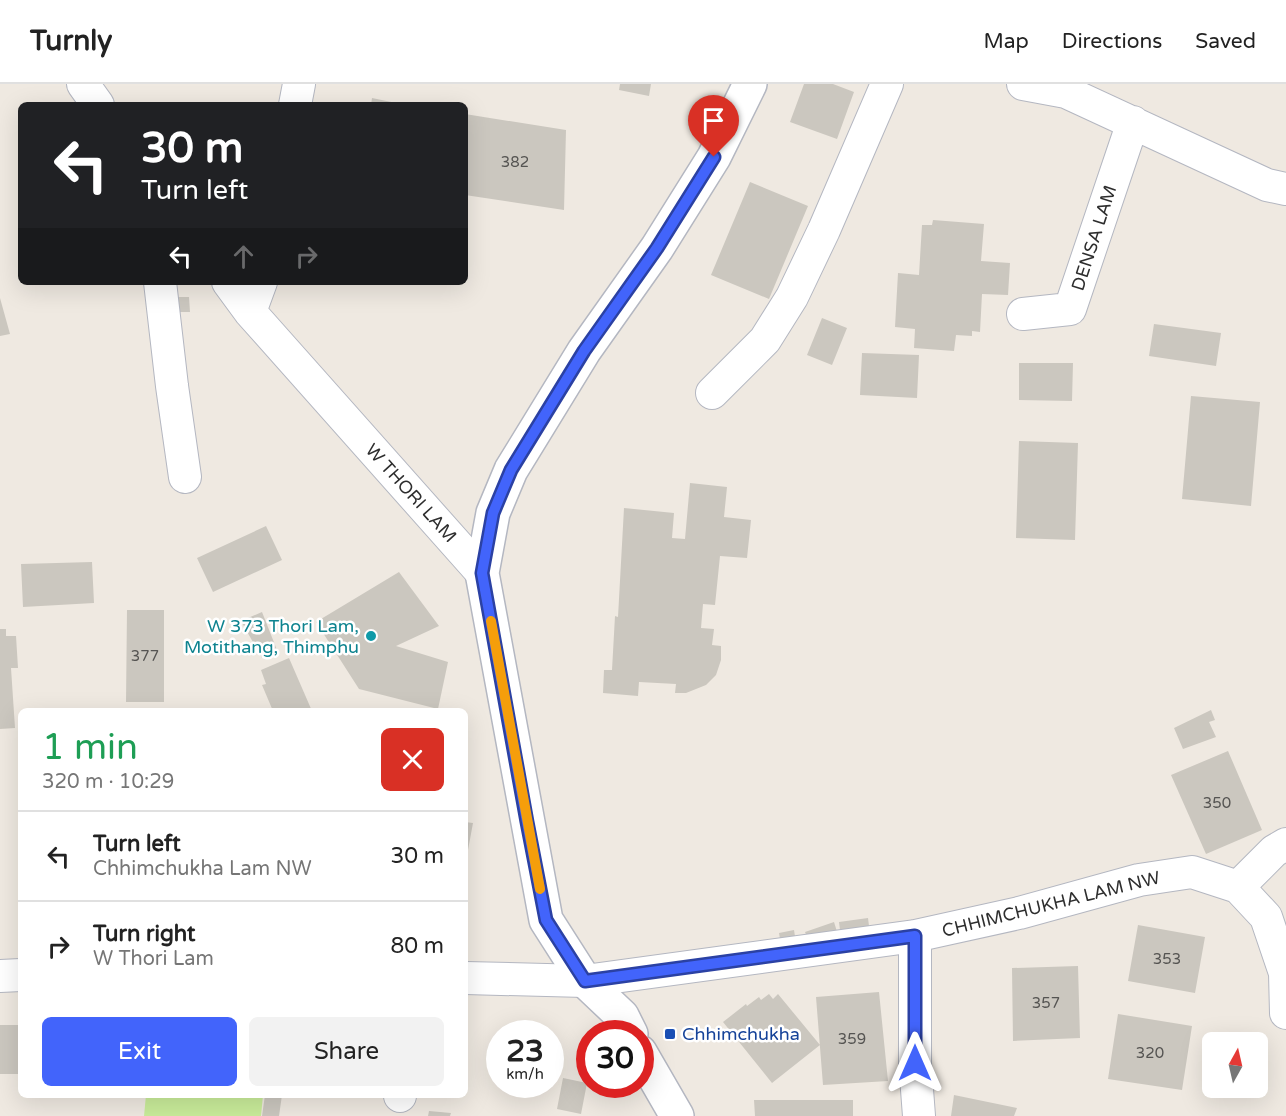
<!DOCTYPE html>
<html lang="en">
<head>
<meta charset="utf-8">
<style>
	body { margin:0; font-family:"Varela Round",sans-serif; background:#f2f2f2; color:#222; height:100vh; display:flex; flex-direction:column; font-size:22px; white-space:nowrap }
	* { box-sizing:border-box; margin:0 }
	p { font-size:20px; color:#767676 }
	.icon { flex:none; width:33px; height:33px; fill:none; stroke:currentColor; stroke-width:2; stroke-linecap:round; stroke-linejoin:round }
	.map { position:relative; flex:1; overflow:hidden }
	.sheet { position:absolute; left:18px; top:624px; width:450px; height:390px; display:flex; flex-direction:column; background:#fff; border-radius:9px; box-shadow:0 6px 24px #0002 }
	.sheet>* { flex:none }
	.banner { position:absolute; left:18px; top:18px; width:450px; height:183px; border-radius:9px; box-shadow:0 6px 24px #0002; background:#202124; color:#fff; overflow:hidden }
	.needle { width:39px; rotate:8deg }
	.buttons { position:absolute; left:1202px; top:948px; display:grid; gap:12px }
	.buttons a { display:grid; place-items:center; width:66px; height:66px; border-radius:9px; background:#fff; box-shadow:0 6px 24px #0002; font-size:30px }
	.speed { position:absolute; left:486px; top:936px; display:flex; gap:12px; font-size:30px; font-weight:700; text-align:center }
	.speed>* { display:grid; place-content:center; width:78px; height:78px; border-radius:50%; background:#fff; box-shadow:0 6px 24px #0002; line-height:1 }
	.speed small { font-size:15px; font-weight:400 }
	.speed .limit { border:9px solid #d22; background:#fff; color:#111 }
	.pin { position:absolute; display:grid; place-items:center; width:51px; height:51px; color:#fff; margin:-62px -26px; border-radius:50% 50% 50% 0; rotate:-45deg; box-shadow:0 0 6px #0007 }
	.pin .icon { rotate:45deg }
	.me { position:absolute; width:66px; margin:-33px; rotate:0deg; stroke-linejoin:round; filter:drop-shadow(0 0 4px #0008) }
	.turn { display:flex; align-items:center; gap:21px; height:126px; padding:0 24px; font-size:27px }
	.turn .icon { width:78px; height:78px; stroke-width:2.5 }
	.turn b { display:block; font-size:42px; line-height:51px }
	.lanes { display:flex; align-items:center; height:57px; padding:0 24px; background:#0003; justify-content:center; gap:30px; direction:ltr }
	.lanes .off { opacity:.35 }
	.round { display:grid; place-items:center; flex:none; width:63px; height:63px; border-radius:9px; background:#f2f2f2 }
	.summary { display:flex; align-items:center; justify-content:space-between; height:102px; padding:0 24px }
	h1 { font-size:36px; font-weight:600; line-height:45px; color:#1e9e55 }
	.primary-button { display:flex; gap:12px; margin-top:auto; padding:12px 24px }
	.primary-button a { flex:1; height:69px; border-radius:9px; background:#4264fb; color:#fff; font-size:24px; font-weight:600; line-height:69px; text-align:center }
	.primary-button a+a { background:#f2f2f2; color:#222 }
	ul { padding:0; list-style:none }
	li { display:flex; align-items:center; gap:18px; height:90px; padding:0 24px; border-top:2px solid #e0e0e0 }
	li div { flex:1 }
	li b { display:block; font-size:22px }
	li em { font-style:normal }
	header { display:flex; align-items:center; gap:36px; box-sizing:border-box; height:84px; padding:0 30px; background:#fff; border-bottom:2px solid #e0e0e0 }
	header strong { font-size:28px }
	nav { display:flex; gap:33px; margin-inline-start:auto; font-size:21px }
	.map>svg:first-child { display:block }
</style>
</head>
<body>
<header>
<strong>Turnly</strong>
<nav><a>Map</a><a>Directions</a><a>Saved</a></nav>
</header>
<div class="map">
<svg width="1286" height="1032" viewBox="0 0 1286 1032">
	<rect width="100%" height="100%" fill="#efe9e1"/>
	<path fill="#c9ec9a" d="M146 1011H263L261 1032H144Z"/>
	<path fill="#cbc7bf" d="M620 0H651L649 12 619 6Z
		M804 0H833L854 8 837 55 790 38Z
		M372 14 401 20V21H371Z
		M465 30 566 46 564 126 465 111Z
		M750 98 808 122 769 215 711 191Z
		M933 136 984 140 981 177 1010 179 1008 211 982 210 980 248 972 247V252L956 251 954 267 914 264 915 245 895 243 898 189 919 191 922 141H932Z
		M178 213H189L190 228H179Z
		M0 214 10 250 0 252Z
		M822 234 847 244 832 281 807 271Z
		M1154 240 1221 249 1216 282 1149 272Z
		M862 269 919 271 917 314 860 311Z
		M1019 279H1073L1072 317 1019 316Z
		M1191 312 1260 318 1251 422 1182 415Z
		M1019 357 1078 359 1075 456 1016 454Z
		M690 399 727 403 724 433 751 436 747 474 720 472 715 521 703 520 701 544 714 545 712 561 721 562V576L716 591 706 601 686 609H675L676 600 639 598 638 612 603 609 604 586H612L615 532 618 533 624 424 674 429 672 454 685 455Z
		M266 442 282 476 213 508 197 474Z
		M92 478 94 519 23 523 21 480Z
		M399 488 439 542 396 562 448 578 438 625 359 605 316 538Z
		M127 526H164V618H126Z
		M262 528 277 566 262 574 241 537Z
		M0 545H6V552H16L18 584H11L15 644 0 645Z
		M289 574 312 627H273L262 601 266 600 261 586Z
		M1211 626 1215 636 1209 638 1216 653 1183 665 1174 644Z
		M18 652H21V675H19Z
		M1228 667 1262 746 1206 770 1171 691Z
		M465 738 473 739 468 766 465 765Z
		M868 834 870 850 841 854 839 838Z
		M834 838 838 851 810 860 805 848Z
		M1138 841 1205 853 1195 909 1128 897Z
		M794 846 796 859 781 861 779 849Z
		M1078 882 1080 954 1013 957 1012 884Z
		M879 908 888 997 823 1001 816 913Z
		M769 910 773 915 778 910 820 961 772 999 723 938 746 920 747 922 759 913 761 916Z
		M1118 930 1192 942 1182 1006 1108 995Z
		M0 941H21V990H0Z
		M563 994 587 999 581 1030 557 1025Z
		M265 1011H282L279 1032H262Z
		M954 1011 1017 1024 1014 1032H951Z
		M754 1016H853V1032H755Z
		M429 1027 451 1029 450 1032H428Z"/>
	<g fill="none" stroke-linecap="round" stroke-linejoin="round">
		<defs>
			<path id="minor" d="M83 0 98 21
				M1023 0 1066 8 1267 101 1286 105
				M295 21 299 0
				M160 198 172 302 185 393
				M228 198 250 228 482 489
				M250 228 261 198
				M1023 230 1070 225 1133 38
				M712 309 765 256 792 213 824 146 887 0
				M1238 803 1274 767 1286 760
				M915 852V979L919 1032
				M0 892 21 891
				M465 894 585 897 915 852 1019 829 1139 796 1192 788 1238 803 1266 833 1285 889 1286 929
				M400 1012V1011"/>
			<path id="secondary" d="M631 950 622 932 585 897 546 836 482 489 493 429 511 386 584 267 657 164 714 73 750 0
				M640 968 677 1032"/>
		</defs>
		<use href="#minor" stroke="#b4b7c1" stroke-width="34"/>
		<use href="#secondary" stroke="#b4b7c1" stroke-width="36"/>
		<use href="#minor" stroke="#fff" stroke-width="32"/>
		<use href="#secondary" stroke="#fff" stroke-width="33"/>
	</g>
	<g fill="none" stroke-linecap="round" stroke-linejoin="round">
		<defs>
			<path id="route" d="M714 73 657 164 584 267 511 386 493 429 482 489 527 738 546 836 585 897 915 852V979"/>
		</defs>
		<use href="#route" stroke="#2b41a3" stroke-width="15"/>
		<use href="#route" stroke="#4264fb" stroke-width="10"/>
		<path stroke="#f59e0b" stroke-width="10" d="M491 537 540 805"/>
	</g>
	<circle fill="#0f9aa8" stroke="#fff" stroke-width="2" cx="371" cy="552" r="6"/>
	<rect fill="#1a4fb4" stroke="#fff" stroke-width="2" x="664" y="944" width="12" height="12" rx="3"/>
	<g text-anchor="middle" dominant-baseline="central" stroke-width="5" stroke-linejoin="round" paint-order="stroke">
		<g font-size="15" fill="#555452">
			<text x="515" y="78">382</text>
			<text x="145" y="572">377</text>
			<text x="1217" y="719">350</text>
			<text x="1167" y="875">353</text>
			<text x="1046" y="919">357</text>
			<text x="852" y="955">359</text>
			<text x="1150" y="969">320</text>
		</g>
		<g font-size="18" fill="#2e2e2e" stroke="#fff">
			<text transform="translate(1094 154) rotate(-72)">DENSA LAM</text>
			<text transform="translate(411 409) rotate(48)">W THORI LAM</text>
			<text transform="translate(1051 820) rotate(-14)">CHHIMCHUKHA LAM NW</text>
		</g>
		<g font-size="18" fill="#0d838f" stroke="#fff" text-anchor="end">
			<text x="359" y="542">W 373 Thori Lam,<tspan x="359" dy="21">Motithang, Thimphu</tspan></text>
		</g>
		<g font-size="18" fill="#164399" stroke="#fff" text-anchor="start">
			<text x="682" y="950">Chhimchukha</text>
		</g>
	</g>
</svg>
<div class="buttons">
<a><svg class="needle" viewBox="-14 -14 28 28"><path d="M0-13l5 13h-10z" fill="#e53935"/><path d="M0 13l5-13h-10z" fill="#767676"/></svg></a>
</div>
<div class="speed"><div>23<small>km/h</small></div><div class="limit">30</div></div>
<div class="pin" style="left:714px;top:73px;background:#d93025"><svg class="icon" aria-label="arrive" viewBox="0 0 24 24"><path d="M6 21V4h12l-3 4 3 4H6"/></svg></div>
<svg class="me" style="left:915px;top:979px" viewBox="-20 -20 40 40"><path d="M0-17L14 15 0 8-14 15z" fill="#4264fb" stroke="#fff" stroke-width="4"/></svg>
<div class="banner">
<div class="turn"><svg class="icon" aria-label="left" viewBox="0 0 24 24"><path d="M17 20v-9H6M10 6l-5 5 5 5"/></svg><div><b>30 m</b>Turn left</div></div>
<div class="lanes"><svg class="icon" aria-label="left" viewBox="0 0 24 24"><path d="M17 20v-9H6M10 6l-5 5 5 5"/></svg><svg class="icon off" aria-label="ahead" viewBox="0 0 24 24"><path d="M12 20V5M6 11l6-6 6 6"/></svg><svg class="icon off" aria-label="right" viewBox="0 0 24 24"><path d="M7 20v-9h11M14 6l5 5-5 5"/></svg></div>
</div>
<section class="sheet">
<div class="summary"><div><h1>1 min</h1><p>320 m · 10:29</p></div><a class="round" style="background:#d93025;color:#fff"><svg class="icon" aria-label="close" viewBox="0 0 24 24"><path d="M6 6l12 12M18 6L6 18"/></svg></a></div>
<ul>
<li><svg class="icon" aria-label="left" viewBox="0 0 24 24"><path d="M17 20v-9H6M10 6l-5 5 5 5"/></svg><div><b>Turn left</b><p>Chhimchukha Lam NW</p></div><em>30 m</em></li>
<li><svg class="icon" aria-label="right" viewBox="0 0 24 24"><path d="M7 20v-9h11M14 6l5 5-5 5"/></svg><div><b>Turn right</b><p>W Thori Lam</p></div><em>80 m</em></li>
</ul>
<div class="primary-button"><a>Exit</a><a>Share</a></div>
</section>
</div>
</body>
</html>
